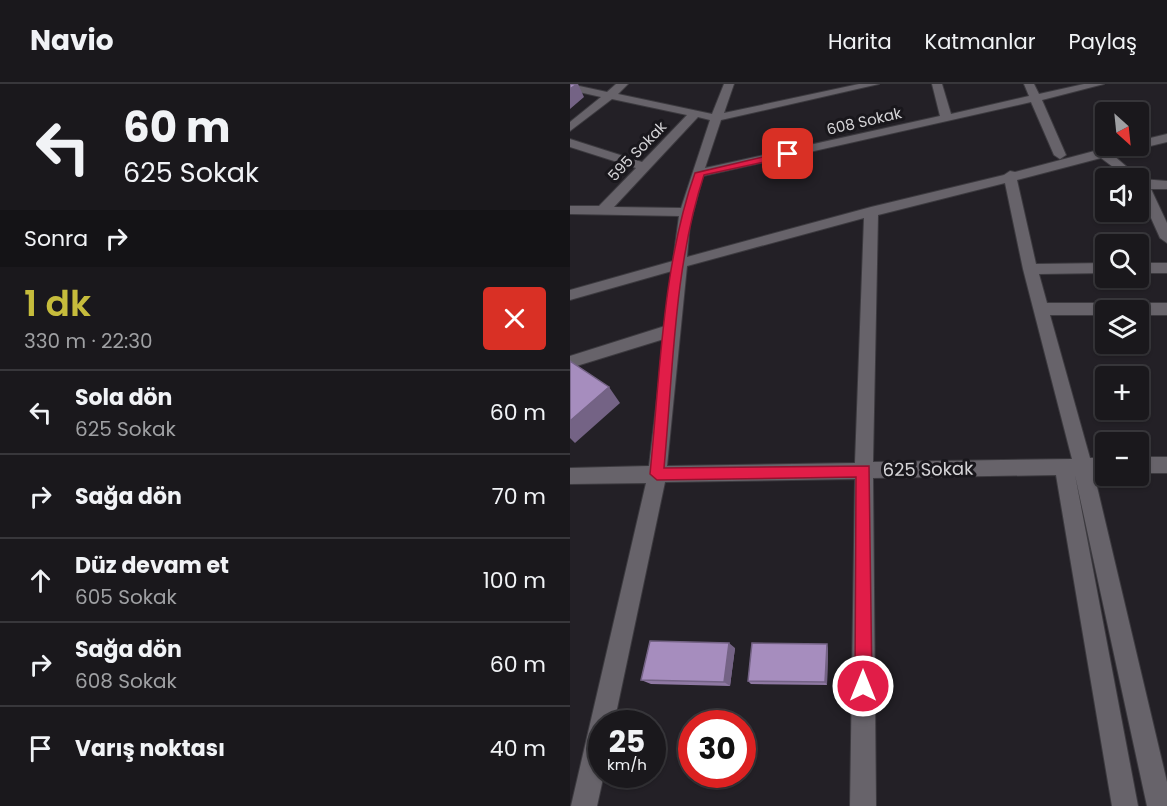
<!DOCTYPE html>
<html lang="tr">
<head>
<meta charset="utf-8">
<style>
	body { margin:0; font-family:Poppins,sans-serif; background:#272529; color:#f1f3f6; height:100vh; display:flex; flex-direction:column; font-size:22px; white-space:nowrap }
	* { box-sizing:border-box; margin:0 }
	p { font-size:20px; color:#9fa0a3 }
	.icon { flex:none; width:33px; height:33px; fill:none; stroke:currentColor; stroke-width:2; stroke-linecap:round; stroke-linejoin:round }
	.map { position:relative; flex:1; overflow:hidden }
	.details { display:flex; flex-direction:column; background:#1a181c; width:570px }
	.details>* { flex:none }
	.top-card { background:#1a181c; color:#f1f3f6; overflow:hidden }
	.needle { width:39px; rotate:153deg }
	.fabs { position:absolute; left:525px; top:18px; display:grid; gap:12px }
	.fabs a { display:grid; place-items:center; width:54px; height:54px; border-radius:6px; background:#1a181c; box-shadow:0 2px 4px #0004,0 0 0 2px #38373b; font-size:30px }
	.speed { position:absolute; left:18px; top:626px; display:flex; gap:12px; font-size:30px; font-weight:700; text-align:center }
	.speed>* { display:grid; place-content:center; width:78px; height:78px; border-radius:50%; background:#1a181c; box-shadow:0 2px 4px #0004,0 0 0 2px #38373b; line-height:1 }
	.speed small { font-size:15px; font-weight:400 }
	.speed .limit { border:9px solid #d22; background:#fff; color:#111 }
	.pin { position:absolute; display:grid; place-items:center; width:51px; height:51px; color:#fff; margin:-26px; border-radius:12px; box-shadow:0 3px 9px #0006 }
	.me { position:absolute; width:66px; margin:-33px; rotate:0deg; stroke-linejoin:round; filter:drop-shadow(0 0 4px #0008) }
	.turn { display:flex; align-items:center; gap:21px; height:126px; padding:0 24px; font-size:27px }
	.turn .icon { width:78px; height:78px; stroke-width:2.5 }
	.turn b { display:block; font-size:42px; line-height:51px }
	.then { display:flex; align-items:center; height:57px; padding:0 24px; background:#0003; gap:12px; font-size:22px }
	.round { display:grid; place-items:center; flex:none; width:63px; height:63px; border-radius:6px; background:#272529 }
	.head { display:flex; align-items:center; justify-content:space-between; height:102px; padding:0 24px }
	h1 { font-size:36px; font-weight:600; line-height:45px; color:#c6bc3c }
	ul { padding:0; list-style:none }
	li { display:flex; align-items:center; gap:18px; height:84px; padding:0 24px; border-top:2px solid #38373b }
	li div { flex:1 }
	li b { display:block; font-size:22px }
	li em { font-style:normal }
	header { display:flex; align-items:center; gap:36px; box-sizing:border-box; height:84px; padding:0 30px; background:#1a181c; border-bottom:2px solid #38373b }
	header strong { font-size:28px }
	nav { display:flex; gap:33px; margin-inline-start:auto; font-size:21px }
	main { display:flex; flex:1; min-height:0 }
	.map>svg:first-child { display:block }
</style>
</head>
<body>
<header>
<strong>Navio</strong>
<nav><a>Harita</a><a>Katmanlar</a><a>Paylaş</a></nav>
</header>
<main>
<section class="details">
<div class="top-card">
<div class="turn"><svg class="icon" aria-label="left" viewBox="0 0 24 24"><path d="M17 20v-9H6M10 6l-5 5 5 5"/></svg><div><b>60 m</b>625 Sokak</div></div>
<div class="then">Sonra<svg class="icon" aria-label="right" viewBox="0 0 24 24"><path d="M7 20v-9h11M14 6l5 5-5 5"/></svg></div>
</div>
<div class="head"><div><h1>1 dk</h1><p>330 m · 22:30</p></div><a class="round" style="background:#d93025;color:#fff"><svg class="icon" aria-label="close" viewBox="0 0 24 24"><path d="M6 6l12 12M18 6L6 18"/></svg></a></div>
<ul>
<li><svg class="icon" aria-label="left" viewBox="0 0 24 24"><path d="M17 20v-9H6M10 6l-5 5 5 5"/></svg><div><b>Sola dön</b><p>625 Sokak</p></div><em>60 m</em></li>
<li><svg class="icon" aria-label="right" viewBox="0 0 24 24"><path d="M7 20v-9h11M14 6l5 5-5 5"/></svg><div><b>Sağa dön</b></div><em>70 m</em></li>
<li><svg class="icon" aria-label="ahead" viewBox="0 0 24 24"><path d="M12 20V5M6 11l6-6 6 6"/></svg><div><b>Düz devam et</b><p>605 Sokak</p></div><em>100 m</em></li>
<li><svg class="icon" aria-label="right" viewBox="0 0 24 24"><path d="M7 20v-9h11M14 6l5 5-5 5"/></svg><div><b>Sağa dön</b><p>608 Sokak</p></div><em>60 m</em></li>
<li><svg class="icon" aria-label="arrive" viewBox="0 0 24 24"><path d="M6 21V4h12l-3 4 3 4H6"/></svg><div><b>Varış noktası</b></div><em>40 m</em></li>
</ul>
</section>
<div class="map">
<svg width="597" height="722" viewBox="0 0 597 722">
	<rect width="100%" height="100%" fill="#232026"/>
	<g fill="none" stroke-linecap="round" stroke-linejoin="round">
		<defs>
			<path id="minor" d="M0 0 37 8 46 0H58L48 10 142 30 154 0H164L154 29 289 0H309L151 36 135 84 370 32 362 0H372L381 30 459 12 454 0H464L469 10 514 0H534L472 16 496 71 490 75 484 71 461 18 133 92 120 140 117 173 301 123 434 91 440 87 445 88 532 65 568 62V57L597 50V58L543 71 571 95 597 97V105H581L597 139V159L590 154 568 105V94H558L531 74 447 96 466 180 536 179V189L469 190 477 219H597V231H568V226H536V231H480L520 374H536V390H524L597 698V722H577L505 391 568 722H542L486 391 303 394 306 722H280L285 395 95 398 44 639H32L34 690 27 722H1L76 399 0 400V384L79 382 94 255 0 284V272L95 242 102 187 0 216V206L103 177 109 132 0 130V122H29L66 84 0 63V55L72 78 117 31 42 15 0 47V38L31 13 0 6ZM128 33 140 36 111 124 44 123ZM435 99 453 185 502 375 303 378 308 131ZM294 134 285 379 97 382 117 182Z
				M568 179H597V189H568Z
				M568 373H597V389H568Z"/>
		</defs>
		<use href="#minor" stroke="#3c3a3f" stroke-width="2"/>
		<use href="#minor" fill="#67636a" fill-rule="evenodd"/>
	</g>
	<path fill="#8f79a3" d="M165 564 160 602 81 600 71 596Z
		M258 564 257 601 181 600 178 597Z"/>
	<path fill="#746385" d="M7 0H8L14 13 0 25V5Z
		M39 303 50 319 5 359 0 354V337Z
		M159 559 165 564 160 602 154 598Z
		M257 560 258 564 257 601 255 598Z"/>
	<path fill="#a68dbe" stroke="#746385" stroke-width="1.5" d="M0 0H7L0 5Z
		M0 277 39 303 0 337Z
		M80 557 159 559 154 598 71 596Z
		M182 559 257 560 255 598 178 597Z"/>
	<path fill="#e11d48" stroke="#92132f" stroke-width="1.5" d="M218 67 221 68V72L134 91C104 181 103 288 94 384L299 382 302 602 300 608 293 611 287 608 285 602 286 393 87 396 80 390C90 292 92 182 125 89Z"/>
	<g text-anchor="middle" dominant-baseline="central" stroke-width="6" stroke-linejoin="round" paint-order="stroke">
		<g font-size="15" fill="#d5d4d7" stroke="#19171c">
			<text transform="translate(294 37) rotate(-13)">608 Sokak</text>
			<text transform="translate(67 67) rotate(-46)">595 Sokak</text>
		</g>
		<g font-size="18" fill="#d5d4d7" stroke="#19171c">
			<text transform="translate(358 385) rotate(-1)">625 Sokak</text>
		</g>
	</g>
</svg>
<div class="fabs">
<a><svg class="needle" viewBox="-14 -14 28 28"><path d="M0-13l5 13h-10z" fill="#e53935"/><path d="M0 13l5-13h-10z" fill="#9fa0a3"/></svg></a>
<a><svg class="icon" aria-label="sound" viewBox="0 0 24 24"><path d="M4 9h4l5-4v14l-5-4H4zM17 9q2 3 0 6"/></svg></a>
<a><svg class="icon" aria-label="search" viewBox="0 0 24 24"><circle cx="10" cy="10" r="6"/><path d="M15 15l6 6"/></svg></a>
<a><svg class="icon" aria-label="layers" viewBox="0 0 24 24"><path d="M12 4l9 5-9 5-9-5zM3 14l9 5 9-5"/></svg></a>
<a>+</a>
<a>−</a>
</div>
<div class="speed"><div>25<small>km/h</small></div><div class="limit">30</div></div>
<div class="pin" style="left:218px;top:70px;background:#d93025"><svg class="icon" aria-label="arrive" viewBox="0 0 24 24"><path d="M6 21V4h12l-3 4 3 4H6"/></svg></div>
<svg class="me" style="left:293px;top:602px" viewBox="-20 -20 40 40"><circle r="17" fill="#e11d48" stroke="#fff" stroke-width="3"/><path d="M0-11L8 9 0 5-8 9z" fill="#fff"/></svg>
</div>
</main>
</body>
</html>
